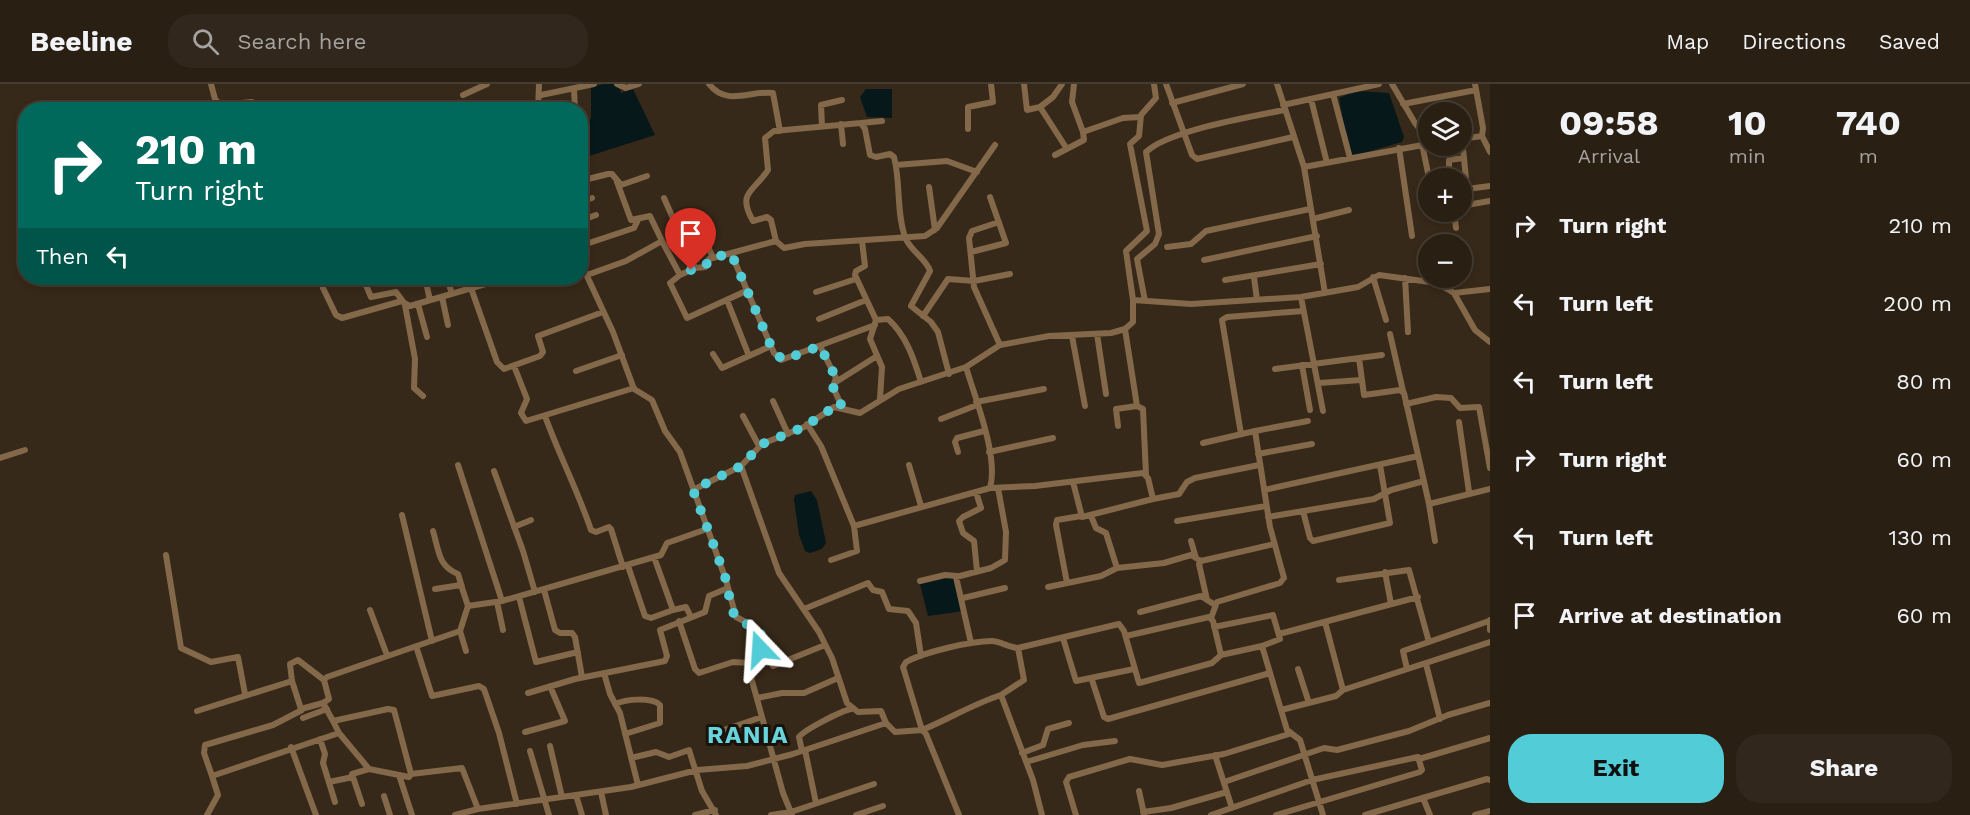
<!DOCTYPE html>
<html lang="en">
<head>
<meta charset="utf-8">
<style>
	body { margin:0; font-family:"Work Sans",sans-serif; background:#31271c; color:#f1f3f6; height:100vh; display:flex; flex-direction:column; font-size:22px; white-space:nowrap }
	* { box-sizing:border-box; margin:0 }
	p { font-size:20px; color:#a5a2a0 }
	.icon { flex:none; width:33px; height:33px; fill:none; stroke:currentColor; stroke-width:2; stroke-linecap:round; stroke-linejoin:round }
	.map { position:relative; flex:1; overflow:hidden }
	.sheet { display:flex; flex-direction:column; background:#291f13; width:480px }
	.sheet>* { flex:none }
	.top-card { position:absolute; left:18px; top:18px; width:570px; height:183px; border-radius:24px; box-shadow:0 3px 9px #0003,0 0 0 2px #453d33; background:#00695c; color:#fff; overflow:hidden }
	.controls { position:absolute; left:1418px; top:18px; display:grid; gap:12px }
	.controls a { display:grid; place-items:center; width:54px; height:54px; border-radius:50%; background:#291f13; box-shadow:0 3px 9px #0003,0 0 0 2px #453d33; font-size:30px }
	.pin { position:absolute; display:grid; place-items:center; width:51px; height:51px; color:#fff; margin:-62px -26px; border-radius:50% 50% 50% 0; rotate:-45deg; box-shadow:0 0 6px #0007 }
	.pin .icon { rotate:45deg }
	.me { position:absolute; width:66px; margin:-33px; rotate:340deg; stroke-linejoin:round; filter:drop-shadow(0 0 4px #0008) }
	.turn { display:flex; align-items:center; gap:21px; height:126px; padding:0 18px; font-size:27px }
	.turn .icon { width:78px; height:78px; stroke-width:2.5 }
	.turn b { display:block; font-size:42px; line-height:51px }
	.then { display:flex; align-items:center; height:57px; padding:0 18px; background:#0003; gap:12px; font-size:22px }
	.eta { display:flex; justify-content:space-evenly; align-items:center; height:102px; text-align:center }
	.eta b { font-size:36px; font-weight:700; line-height:42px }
	.action { display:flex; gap:12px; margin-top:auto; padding:12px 18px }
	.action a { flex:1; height:69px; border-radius:24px; background:#52ccd6; color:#111; font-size:24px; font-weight:700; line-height:69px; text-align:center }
	.action a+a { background:#31271c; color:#f1f3f6 }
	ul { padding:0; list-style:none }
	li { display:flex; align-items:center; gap:18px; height:78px; padding:0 18px }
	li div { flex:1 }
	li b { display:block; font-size:22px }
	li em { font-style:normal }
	header { display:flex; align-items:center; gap:36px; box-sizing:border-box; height:84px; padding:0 30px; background:#291f13; border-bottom:2px solid #453d33 }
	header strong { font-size:28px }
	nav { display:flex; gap:33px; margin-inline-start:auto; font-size:21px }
	.search { width:420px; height:54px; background:#31271c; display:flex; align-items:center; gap:15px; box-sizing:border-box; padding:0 21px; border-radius:24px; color:#a5a2a0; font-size:22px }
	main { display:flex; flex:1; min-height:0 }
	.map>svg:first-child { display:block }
</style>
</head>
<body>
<header>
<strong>Beeline</strong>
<div class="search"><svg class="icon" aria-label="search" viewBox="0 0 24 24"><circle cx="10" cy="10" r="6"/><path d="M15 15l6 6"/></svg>Search here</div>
<nav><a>Map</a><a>Directions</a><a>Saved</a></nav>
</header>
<main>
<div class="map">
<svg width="1490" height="731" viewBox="0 0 1490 731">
	<rect width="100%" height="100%" fill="#372919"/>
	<path fill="#06181a" d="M604 0H618L621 9 633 5 655 51 586 73 589 93 581 96V48L591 34V3Z
		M866 5H892V34L867 33 860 13Z
		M1355 7 1389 9 1404 53 1402 58 1353 72 1349 68 1339 14Z
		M811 407 817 416 826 459 822 465 810 469 805 467 799 451 794 416 795 411Z
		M944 491 954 492 964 527 928 532 920 500Z"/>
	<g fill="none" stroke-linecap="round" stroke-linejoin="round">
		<path stroke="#84684a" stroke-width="6" d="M211 0 215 15 220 21 252 18
			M617 0 626 4 639 0
			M709 0C727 23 750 6 773 9L780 47
			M1024 0 1027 26 1040 23
			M1062 0 1053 13 1040 23 1067 65
			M1074 0 1072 18 1083 48
			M1166 0 1192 71 1197 75 1293 53
			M1277 0 1304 83
			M1392 0 1415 39 1428 56
			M1475 0 1483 44 1482 52
			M574 5 575 26
			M1333 10 1350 74
			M463 11 487 0
			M541 11 594 0
			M1311 15 1327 79
			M1172 19 1243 0
			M1403 20 1476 6
			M1283 21 1379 0
			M538 26 539 0
			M861 39 882 37
			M841 40 843 60
			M822 42 821 21 842 16
			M968 45V23L993 18 991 0
			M1462 54 1467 105 1490 102
			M1461 55 1482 52 1490 68
			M1422 60 1429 94
			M1399 64 1412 152
			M1055 71 1084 56 1083 48 1123 34 1140 33
			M896 81 947 77 977 88
			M1449 94V76L1463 74
			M580 97 608 90H612L621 101 647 92
			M617 98 631 136 650 132 662 157
			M929 103 935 146
			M664 114 695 184
			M580 118 592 114
			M1461 122 1490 117
			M1435 128 1436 129
			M1454 128 1456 144
			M695 133 713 174
			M1313 135 1349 126
			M580 137 596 131
			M999 138 972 147 969 154 974 203 1000 261
			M776 157 771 136 767 133 753 137C736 108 755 107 768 86L765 54 774 47 861 39 865 45 870 71 876 73 890 70 894 73C901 100 896 127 905 153 910 167 926 174 930 187L911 222 931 238 938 248 949 290
			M862 157 865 182 856 187 855 191 876 236 870 255 882 283 880 315
			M580 162 634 144 638 136
			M1167 163 1191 160 1206 147 1310 125
			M971 168 1006 159 990 113
			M731 169 774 269 781 276 875 241
			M1204 176 1317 152
			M580 177 613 248 634 305 652 316 665 347 680 368 726 496 736 533 757 544 761 550C763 566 749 571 749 586L783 709 792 731
			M587 191 626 177 662 157 680 191 670 199 687 234 746 207
			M680 191 695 184 705 183 709 175 776 157 784 164 805 160 925 152 937 144 995 61
			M1254 193 1257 216
			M1373 193 1386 236
			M363 194 371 213 396 208 404 219 410 222 506 194
			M425 194 430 216
			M447 194 452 210
			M1405 194 1408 248
			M1225 196 1321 180
			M323 204 336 231 342 234 402 217
			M471 204 497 278 504 285 540 272 543 268 538 252 603 228
			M1490 205 1454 209 1475 246 1490 258
			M816 208 856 195
			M1325 209 1304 83 1428 60
			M442 213 448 241
			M1301 213 1323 327
			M727 216 749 272
			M1133 216 1126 167 1147 147 1130 60 1139 52 1141 31 1156 14 1154 0
			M1145 217 1137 175 1155 160 1159 150 1146 68C1169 46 1251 33 1284 26
			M418 220 427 253
			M405 221 415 275 414 304 423 312
			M923 232 948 195 974 197 1010 190
			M819 235 866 216
			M876 236 888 235C906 251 914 275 921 298
			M1097 250 1106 310
			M1390 250 1403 307
			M1072 252 1085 322
			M820 262 836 294 833 303 842 323
			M713 270 722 284 771 262
			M1359 274 1364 311 1400 306 1404 309 1429 420 1435 457
			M1302 281 1310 326
			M514 282 527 315 521 329 526 337 634 304
			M1275 285 1382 271
			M576 287 622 271
			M836 298 877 272
			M1319 299 1361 296
			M773 317 788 350
			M976 318 1044 305
			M1406 320 1436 313 1451 314 1460 324 1479 323 1490 384
			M1137 322 1143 325 1146 391
			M545 332C559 371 578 407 591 446L596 448 609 443 611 445 623 483
			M743 332 759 362
			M941 335 977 321
			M1459 338 1469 408
			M807 340 821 362 854 442 990 404C999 373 975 314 966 283
			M1118 342 1116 325 1137 322 1125 245
			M1255 347 1308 337
			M1241 350 1222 236 1227 233 1303 227
			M1203 359 1255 347 1270 443 1284 494 1280 499 1217 518 1211 534
			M958 368 955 358 957 354 984 347
			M989 368 1053 354
			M1258 370 1312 360
			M0 374 25 366
			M458 381 502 517
			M909 381 921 422
			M741 382 779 489 819 548 832 574 847 619 858 628 881 627 886 639
			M494 387 523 467 535 508
			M990 404 1035 402 1143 389 1148 394 1153 415 1082 433 1073 398
			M693 406 741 382 762 360 804 343 834 323 860 329 899 305 966 283 1000 261 1049 252 1111 249 1125 245 1133 238V216L1191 220 1301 213 1358 203 1379 191 1437 199 1454 209
			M1264 406 1418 372
			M976 408 981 424 963 433 959 437 963 449 974 457 977 487
			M1153 415 1179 410 1187 398 1195 394 1259 381
			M1429 420 1490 405
			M1303 427 1310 454 1313 457 1390 439 1380 381
			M402 431 432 557
			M1091 432 1096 444 1106 449 1117 484 1164 479 1191 471 1201 477
			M1268 433 1374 415 1391 406 1424 397
			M1177 437 1266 422
			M514 443 531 436
			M433 447C439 467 438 482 458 490L462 503
			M1191 457 1196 474
			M166 471 181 564 211 578 238 573 245 610
			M831 476 857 467 854 442
			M628 482 645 532 651 534 673 526 654 473
			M1385 488 1391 520
			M1339 496 1409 486 1429 558
			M920 497 945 491 957 492
			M1067 499 1056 441 1057 436 1081 432
			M1048 503 1101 492 1117 484
			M435 505 461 501 468 522
			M544 506 555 546 560 549H572L575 553 582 593
			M519 513 536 578 578 568
			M963 514 1005 504
			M1207 516 1199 480 1201 477 1274 460
			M497 518 503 546
			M804 525 868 499 873 506 882 508 889 525 908 527 916 539 921 572
			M370 526 387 571
			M673 526 686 523 691 533
			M1140 528 1201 512 1215 521
			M1490 536V546
			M679 537 695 585 699 589 733 578 749 579
			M1325 538 1343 606
			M1214 543 1273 531 1280 555 1262 562
			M460 547 466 567
			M1279 550 1418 513
			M1126 552 1209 533 1213 537 1221 571
			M1063 554 1076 597 1134 585
			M971 559 956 493 991 484 1005 476 1006 448 998 404
			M416 562 432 612 479 602 484 605 499 649 517 720
			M1426 580 1440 635
			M773 582 825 561
			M1298 585 1309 619
			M1407 585 1403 567 1489 537
			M604 589 610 610 620 629 638 701
			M1092 596 1104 633 1108 635 1270 589
			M292 597 290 580 298 576 324 596
			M528 609 575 595 665 577 667 572 660 546 705 528 709 512 728 504
			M1001 611 1024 596 1018 564
			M757 614 782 609H804L838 594
			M323 619 333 637 388 625 394 626 411 690 409 693 399 691 412 731
			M615 620C626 615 652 613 660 621V639L625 650
			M1281 626 1336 612 1343 606 1490 558
			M197 627 292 597 301 625 323 619 329 615 324 596 327 593 460 547 468 522 502 517 661 471 667 459 707 445
			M303 634 327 625
			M525 648 565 637 550 602
			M339 649 369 685 399 691
			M712 650 762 633
			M320 655 325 670 323 679 335 718
			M550 662 562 713
			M291 663 316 731
			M805 666 816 719
			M530 667 549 731
			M802 667 799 653C804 646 841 627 851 625
			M1022 669 1043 661 1048 645 1069 639
			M1215 671 1232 724
			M631 674 656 668 669 673 689 666 702 707 716 731
			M1419 675 1490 654
			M1026 678 1083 661 1115 657
			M411 690 462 684 478 725
			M212 692 204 669 205 661 273 641 302 626
			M329 698 353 693
			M1224 698 1324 664 1337 666 1409 647 1448 631 1490 619
			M1139 707 1144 730
			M601 708 606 731
			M576 711 582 731
			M384 712 390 731
			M1423 714 1430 731
			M362 720 352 690 369 685
			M1143 728 1171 724 1227 708
			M207 731 218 711 212 692 339 649 333 637
			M455 731 478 725 631 703 697 686 747 682 793 670 886 639 895 648 922 646 926 650 959 731
			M695 731 715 726
			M771 731 791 728 874 700
			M856 731 883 722
			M1042 731 1033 696 1001 611C973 620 949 635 922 646L903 583 906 578C924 568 971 557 992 557 999 557 1008 563 1018 564L1119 540 1124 547 1139 599 1212 579 1221 571 1262 562 1287 646 1300 656 1323 731
			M1076 731 1066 698 1069 693 1130 675 1162 681 1224 670 1289 650
			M1211 731 1312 696 1418 673 1422 686 1420 688 1276 731
			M1365 731 1487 695 1490 696
			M1475 731 1490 727"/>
	</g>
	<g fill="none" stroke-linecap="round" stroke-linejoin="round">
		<path stroke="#52ccd6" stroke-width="10" stroke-dasharray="0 18" d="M691 186 705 183 709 175 731 169 774 269 784 276 820 262 836 294 833 303 842 323H834L804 343 762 360 741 382 693 406C704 435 715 464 725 493 729 505 729 519 734 530 742 547 768 535 760 565"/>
	</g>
	<g text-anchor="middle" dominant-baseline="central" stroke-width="6" stroke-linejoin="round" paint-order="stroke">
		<g font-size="24" font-weight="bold" letter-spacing="1.5" fill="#68d4dd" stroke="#19130c">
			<text x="748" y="651">RANIA</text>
		</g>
	</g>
</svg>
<div class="controls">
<a><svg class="icon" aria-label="layers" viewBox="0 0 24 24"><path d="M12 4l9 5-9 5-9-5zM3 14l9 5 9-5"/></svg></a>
<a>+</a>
<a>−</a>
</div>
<div class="pin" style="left:691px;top:186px;background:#d93025"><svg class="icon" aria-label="arrive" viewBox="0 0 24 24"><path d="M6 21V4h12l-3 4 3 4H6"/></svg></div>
<svg class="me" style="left:760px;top:565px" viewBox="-20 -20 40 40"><path d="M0-17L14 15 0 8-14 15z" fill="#52ccd6" stroke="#fff" stroke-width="4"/></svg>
<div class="top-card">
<div class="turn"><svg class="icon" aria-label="right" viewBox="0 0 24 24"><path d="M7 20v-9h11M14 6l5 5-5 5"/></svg><div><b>210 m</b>Turn right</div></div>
<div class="then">Then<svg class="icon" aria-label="left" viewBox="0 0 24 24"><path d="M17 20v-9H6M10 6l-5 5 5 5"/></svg></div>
</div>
</div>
<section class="sheet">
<div class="eta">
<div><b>09:58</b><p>Arrival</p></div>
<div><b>10</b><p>min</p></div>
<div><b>740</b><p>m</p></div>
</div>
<ul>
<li><svg class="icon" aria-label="right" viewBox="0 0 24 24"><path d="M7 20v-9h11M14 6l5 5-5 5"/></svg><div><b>Turn right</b></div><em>210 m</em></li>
<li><svg class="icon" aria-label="left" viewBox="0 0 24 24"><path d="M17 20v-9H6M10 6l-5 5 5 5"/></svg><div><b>Turn left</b></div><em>200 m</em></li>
<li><svg class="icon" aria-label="left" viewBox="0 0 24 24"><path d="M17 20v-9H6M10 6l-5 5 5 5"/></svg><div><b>Turn left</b></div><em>80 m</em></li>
<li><svg class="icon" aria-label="right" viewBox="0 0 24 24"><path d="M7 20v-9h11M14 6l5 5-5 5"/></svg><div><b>Turn right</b></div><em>60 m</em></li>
<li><svg class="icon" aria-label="left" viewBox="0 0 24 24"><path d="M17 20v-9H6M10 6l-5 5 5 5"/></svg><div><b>Turn left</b></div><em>130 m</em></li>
<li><svg class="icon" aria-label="arrive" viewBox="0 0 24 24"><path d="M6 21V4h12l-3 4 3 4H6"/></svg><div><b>Arrive at destination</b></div><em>60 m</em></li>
</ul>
<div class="action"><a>Exit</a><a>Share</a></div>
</section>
</main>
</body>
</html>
